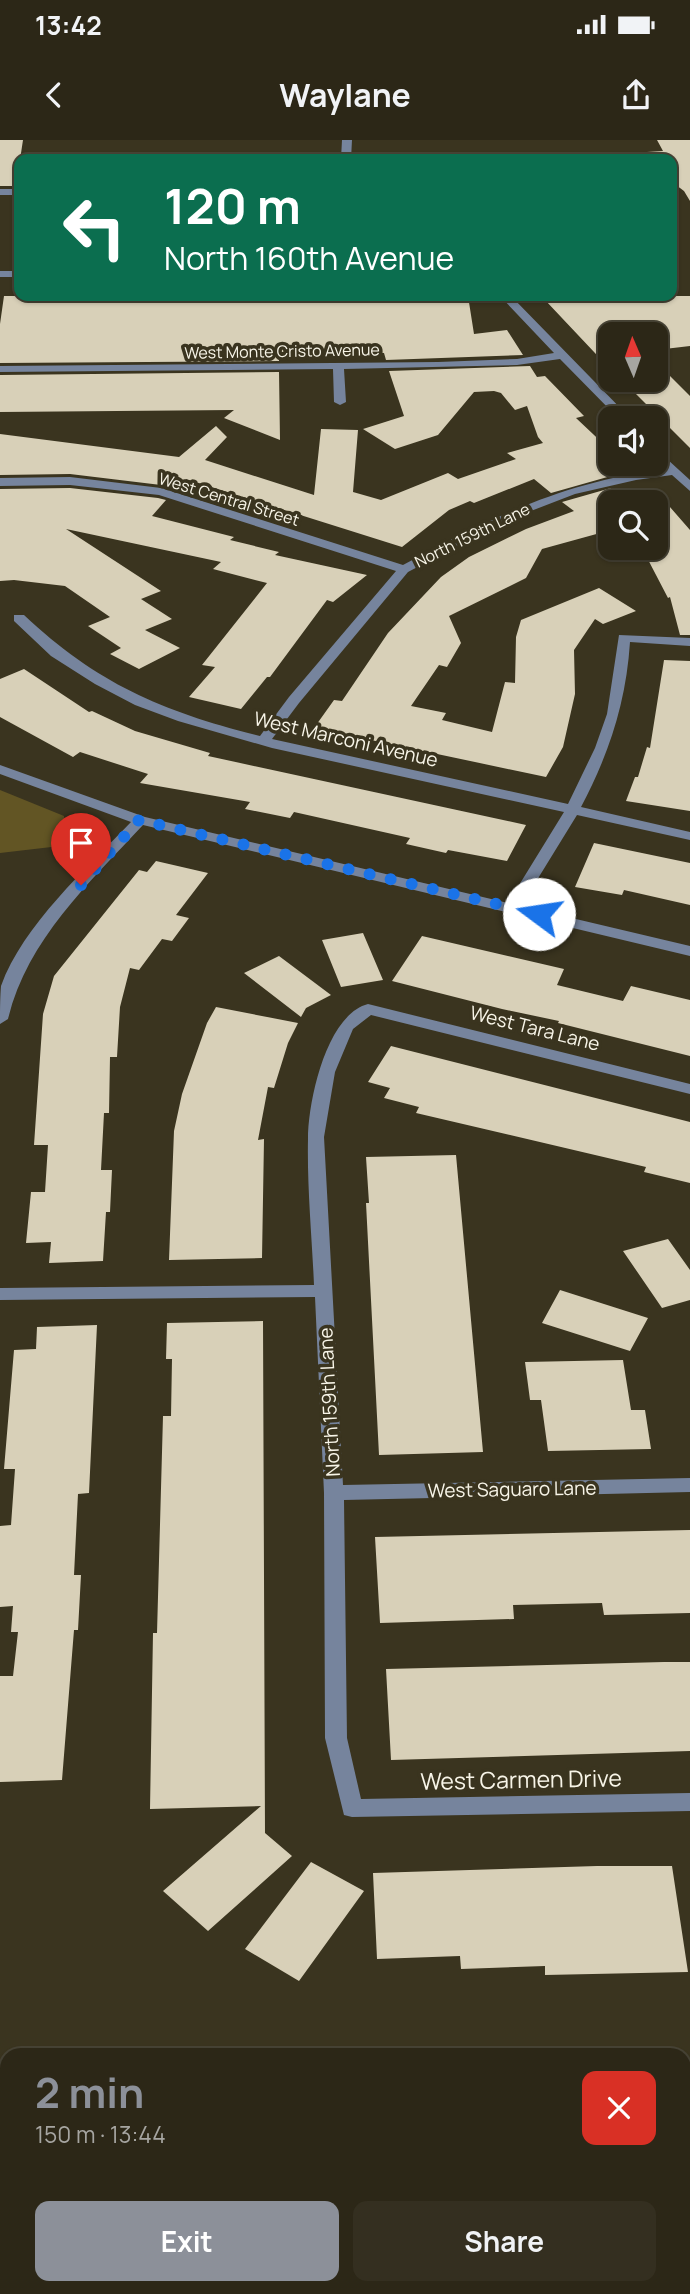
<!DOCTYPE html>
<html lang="en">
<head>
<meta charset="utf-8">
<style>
	body { margin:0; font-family:Manrope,sans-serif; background:#342f20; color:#f1f3f6; height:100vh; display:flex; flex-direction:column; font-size:26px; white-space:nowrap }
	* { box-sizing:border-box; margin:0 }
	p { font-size:23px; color:#a6a5a1 }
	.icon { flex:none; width:38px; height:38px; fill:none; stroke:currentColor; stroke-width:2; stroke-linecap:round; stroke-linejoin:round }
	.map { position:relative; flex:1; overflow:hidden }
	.side { position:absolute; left:0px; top:1908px; width:691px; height:247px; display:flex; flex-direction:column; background:#2c2717; border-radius:21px 21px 0 0; box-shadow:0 2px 5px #0004,0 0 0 2px #484436 }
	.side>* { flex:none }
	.guide { position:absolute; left:14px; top:14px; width:663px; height:147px; border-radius:14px; box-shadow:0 2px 5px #0004,0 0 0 2px #484436; background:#0b6e4f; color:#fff; overflow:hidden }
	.needle { width:46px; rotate:358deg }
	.fabs { position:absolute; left:598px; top:182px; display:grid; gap:14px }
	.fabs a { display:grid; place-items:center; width:70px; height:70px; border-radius:14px; background:#2c2717; box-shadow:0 2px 5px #0004,0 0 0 2px #484436; font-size:35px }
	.pin { position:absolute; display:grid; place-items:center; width:60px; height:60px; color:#fff; margin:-72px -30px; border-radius:50% 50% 50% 0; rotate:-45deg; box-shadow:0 0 7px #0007 }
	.pin .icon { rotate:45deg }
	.me { position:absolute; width:77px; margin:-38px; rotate:284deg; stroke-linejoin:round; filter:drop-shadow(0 0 5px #0008) }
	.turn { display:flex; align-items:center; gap:24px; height:147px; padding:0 35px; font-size:32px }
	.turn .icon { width:91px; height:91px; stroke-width:2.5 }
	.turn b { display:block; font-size:49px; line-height:60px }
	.round { display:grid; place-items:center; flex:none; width:74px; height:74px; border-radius:14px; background:#342f20 }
	.overview { display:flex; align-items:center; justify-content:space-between; height:119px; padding:0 35px }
	h1 { font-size:42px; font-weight:700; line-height:52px; color:#8c9099 }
	.action { display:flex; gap:14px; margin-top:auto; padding:14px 35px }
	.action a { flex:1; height:80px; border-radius:14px; background:#8c9099; color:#fff; font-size:28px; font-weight:700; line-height:80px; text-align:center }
	.action a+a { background:#342f20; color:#f1f3f6 }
	.status { display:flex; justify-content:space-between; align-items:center; height:49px; padding:0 35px; background:#2c2717; direction:ltr }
	.status svg { height:19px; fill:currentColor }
	header { display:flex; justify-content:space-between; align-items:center; height:91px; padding:0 35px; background:#2c2717; font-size:32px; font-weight:700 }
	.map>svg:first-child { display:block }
</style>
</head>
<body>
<div class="status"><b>13:42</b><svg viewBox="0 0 49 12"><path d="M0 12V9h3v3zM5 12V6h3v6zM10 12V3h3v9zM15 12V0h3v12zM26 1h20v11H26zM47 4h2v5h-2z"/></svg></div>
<header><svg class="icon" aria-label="back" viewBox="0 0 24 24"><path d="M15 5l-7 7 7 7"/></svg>Waylane<svg class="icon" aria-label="share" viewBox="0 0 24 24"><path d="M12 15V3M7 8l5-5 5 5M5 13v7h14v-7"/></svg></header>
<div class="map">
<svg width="690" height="2154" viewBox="0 0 690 2154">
	<rect width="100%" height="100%" fill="#3a341f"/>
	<path fill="#625524" d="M0 650 64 676V697L60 706 0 713Z"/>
	<path fill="#d8d0b8" d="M0 0H23L16 46H0Z
		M657 0H690V61L684 51 672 42V19H651L647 12 663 11Z
		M4 156H468L474 194 507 190 523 215 386 220 384 213 367 212H279V221L0 223V184Z
		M572 156H690V206L656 210V194H611V230L545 160Z
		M656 222 690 256V308L622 240H656Z
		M530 226 537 237 545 236 584 276 576 278 611 311V336L551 353 534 339 474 363 470 361 449 370 402 407 186 339 176 350 161 345 70 334 0 335V294L179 317 216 286 227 297 205 320 314 355 321 289 358 290 353 352 381 360 448 333 458 339 516 319 507 313 543 303 538 297 527 266 515 270 501 253 494 251 474 252 438 295 395 309 363 289 404 276 389 231Z
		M279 232 280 300 224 278 234 270 0 272V235Z
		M70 348 158 358 166 360 152 376 234 397 230 400 279 412 275 415 367 435 333 462 327 460 270 537H267L241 569 189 557 215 527 202 525 267 443 213 429 221 422 66 389 161 451 141 459 172 479 145 490 180 508 139 529 110 514 121 508 88 486 110 477 65 446 14 440 0 441V349Z
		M611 348V390L542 409 526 438 449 476 461 503 447 527 439 525 411 566 446 573 442 580 492 592 505 542 515 543 516 497 521 480 599 448 636 471 603 484 595 479 574 510 575 554 563 607 546 637 314 588 334 560 342 561 388 493 441 437 469 417 526 389 574 371 562 362Z
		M656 351 690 390V495H680L670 457 668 458 643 410 656 409Z
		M664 520 690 521V671L626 661 635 637H638L647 607 650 608Z
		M24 529 89 572 92 571 135 591 210 613 208 616 526 685 507 721 448 710 446 713 406 704 410 698 294 672 290 678 245 669 250 662 140 643 148 634 80 612 73 617 0 577V539Z
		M594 703 690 723V765L624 750 622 755 575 747Z
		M156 721 208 733 176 775 189 778 172 801 162 799 139 830 130 828 120 867 117 917H110L109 973H104L101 1030H112L110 1072H106L103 1121 49 1123 51 1102 26 1103 31 1052H45L48 1005H34L43 874 54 836 139 730 147 732Z
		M363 793 383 840 341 847 322 800Z
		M422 796 564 829 557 845 623 861 631 846 690 860V916L558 883 559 881 502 869 392 841Z
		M279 816 331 855 306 868 301 877 244 833Z
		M216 867 298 883 288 903 274 948 268 947 258 1000 264 999 262 1118 169 1120 174 991 182 954 207 883Z
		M391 906 690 982V1043L644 1032 646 1027 416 973 419 967 384 958 390 948 368 942Z
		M456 1015 483 1312 379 1315 366 1063H369L366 1017Z
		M668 1099 690 1130V1160L662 1168 623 1111Z
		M560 1150 648 1178 630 1211 542 1183Z
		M263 1181 265 1693 292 1716 208 1791 163 1751 261 1666 150 1669 153 1493H157L163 1276H171L172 1219H166L167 1183Z
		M97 1185 89 1353 78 1354 74 1435H81L78 1490H74L62 1640 0 1642V1536H13L18 1492H11L13 1466 0 1467V1386L11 1385 15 1329H4L14 1210 36 1209 37 1187Z
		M623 1220 631 1270H645L651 1309 548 1311 541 1260H530L525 1222Z
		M690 1390V1473L604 1475 602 1463 513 1465 514 1479 380 1483 375 1397Z
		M664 1522H690V1611L391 1620 386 1529Z
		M311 1722 364 1751 299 1841 245 1809Z
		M597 1726H672L688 1832 545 1835V1826L461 1829 460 1816 377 1819 373 1733Z"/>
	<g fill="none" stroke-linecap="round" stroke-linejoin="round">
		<path fill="#76849d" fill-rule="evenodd" d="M342 0H352L351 19H341Z
			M0 49H19V55H0Z
			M0 131H19V137H0Z
			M500 156H511L630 278H618L560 219 517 225 344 229 346 262 340 265 334 262 333 229 0 232V226L438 222 517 219 554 213Z
			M656 309 690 340V351L672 335 636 340 575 354 505 381 408 432 299 563 272 599 568 664 595 608 607 574 619 495 690 498V506L630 502C626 563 609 614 581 667L690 692V700L577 675 521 766 690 806V816L143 685C89 743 27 800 8 879L0 884C0 873 0 857 1 846 23 785 87 728 131 682L0 634V625L145 677 508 763 564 672 272 608 178 581 135 565 95 544 51 516 14 481V475H24C97 544 164 572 260 596L289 557 396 431 159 355 70 345 0 346V338L70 337 161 348 403 425C493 377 563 342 665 329L656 319Z
			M368 864 690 944V954L371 875 353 889 335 932 324 997 343 1345 690 1338V1352L344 1360 347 1598 361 1659 690 1653V1671L352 1677 344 1675 325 1598 324 1353 315 1157 0 1160V1148L314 1145C312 1097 307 1048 308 999 308 962 326 875 368 864Z"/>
		<path fill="#bdd3fc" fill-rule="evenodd" d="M684 1975H690V1997H684Z
			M7 1988V2012L0 2013V1989Z"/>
	</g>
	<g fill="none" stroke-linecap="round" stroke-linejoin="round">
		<path stroke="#1a73e8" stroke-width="12" stroke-dasharray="0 21.6" d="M81 745 139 680 539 774"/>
	</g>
	<g text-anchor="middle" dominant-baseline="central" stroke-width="7" stroke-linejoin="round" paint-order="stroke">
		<g font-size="16" fill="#f8f5e8" stroke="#3a341f">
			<text transform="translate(282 211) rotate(-1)">West Monte Cristo Avenue</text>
			<text transform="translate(229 359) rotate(17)">West Central Street</text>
			<text transform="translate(472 395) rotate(-26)">North 159th Lane</text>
		</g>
		<g font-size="19" fill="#f8f5e8" stroke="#3a341f">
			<text transform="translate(346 599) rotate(13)">West Marconi Avenue</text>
			<text transform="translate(535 888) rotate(14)">West Tara Lane</text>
			<text transform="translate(329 1262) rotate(-93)">North 159th Lane</text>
			<text transform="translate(512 1349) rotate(-1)">West Saguaro Lane</text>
		</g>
		<g font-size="23" fill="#f8f5e8" stroke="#3a341f">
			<text transform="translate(521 1639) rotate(-1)">West Carmen Drive</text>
		</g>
	</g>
</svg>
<div class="fabs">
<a><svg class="needle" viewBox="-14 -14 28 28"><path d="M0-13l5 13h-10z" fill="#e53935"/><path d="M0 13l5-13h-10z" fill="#a6a5a1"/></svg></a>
<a><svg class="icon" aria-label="sound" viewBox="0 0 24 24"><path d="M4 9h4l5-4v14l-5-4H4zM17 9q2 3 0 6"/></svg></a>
<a><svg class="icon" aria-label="search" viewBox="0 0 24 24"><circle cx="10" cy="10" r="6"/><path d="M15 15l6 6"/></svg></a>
</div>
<div class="pin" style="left:81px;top:745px;background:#d93025"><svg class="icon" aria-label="arrive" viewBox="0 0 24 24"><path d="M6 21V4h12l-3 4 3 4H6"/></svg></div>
<svg class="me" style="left:539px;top:774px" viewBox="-20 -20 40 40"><circle r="19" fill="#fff"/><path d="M0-13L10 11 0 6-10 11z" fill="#1a73e8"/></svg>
<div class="guide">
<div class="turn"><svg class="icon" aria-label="left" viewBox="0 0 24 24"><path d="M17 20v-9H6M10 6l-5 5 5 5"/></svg><div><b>120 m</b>North 160th Avenue</div></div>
</div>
<section class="side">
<div class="overview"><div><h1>2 min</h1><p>150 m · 13:44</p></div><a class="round" style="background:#d93025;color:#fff"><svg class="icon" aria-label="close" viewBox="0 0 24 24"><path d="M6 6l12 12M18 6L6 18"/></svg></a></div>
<div class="action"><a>Exit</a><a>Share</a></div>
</section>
</div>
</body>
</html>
